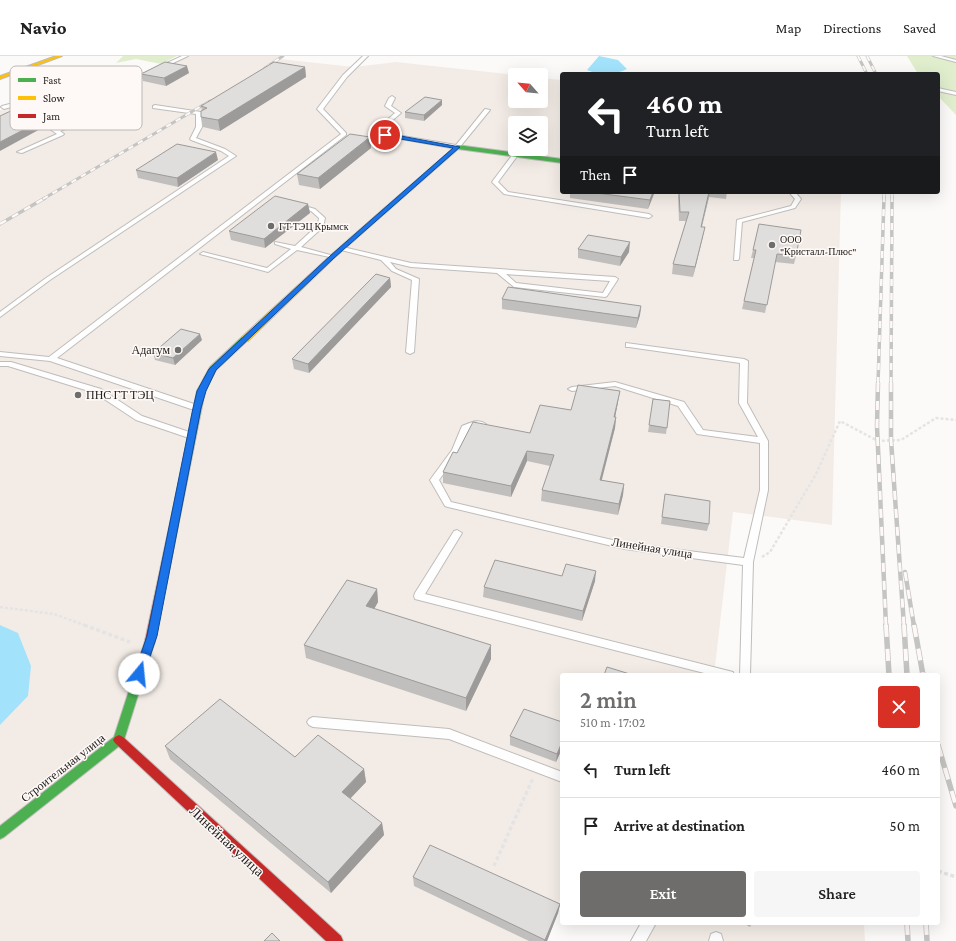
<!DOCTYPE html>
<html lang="en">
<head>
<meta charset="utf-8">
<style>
	body { margin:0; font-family:"Crimson Pro",serif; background:#f6f6f6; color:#222; height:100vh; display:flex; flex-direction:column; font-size:15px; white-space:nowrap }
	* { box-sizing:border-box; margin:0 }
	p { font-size:13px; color:#767676 }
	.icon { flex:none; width:22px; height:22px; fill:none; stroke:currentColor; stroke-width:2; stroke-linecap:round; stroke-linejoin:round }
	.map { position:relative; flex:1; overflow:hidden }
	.sheet { position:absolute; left:560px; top:617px; width:380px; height:252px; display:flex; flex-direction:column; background:#fff; border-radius:4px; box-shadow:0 4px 16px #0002 }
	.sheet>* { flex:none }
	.hud { position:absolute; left:560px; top:16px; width:380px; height:122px; border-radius:4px; box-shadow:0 4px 16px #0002; background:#202124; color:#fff; overflow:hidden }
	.needle { width:26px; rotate:297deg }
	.fabs { position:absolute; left:508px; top:12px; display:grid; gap:8px }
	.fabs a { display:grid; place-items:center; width:40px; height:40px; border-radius:4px; background:#fff; box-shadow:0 4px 16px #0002; font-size:20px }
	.pin { position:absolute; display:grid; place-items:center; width:34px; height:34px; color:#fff; margin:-17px; border:2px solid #fff; border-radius:50%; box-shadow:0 1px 4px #0007 }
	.me { position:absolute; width:44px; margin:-22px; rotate:17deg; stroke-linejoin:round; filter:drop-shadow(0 0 3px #0008) }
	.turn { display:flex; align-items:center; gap:14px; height:84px; padding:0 20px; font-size:18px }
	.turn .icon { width:52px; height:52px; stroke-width:2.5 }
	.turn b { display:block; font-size:28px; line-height:34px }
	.then { display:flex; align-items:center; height:38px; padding:0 20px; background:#0003; gap:8px; font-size:15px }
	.round { display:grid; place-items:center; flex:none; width:42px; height:42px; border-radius:4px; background:#f6f6f6 }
	.head { display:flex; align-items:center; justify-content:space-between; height:68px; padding:0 20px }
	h1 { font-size:24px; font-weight:600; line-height:30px; color:#6f6d6b }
	.action { display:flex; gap:8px; margin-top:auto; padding:8px 20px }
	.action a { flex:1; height:46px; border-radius:4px; background:#6f6d6b; color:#fff; font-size:16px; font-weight:600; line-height:46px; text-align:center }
	.action a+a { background:#f6f6f6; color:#222 }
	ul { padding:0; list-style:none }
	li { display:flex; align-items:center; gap:12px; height:56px; padding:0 20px; border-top:1px solid #e0e0e0 }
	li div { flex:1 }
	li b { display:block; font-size:15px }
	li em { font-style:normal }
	header { display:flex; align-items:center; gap:24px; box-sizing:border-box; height:56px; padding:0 20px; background:#fff; border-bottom:1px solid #e0e0e0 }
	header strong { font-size:19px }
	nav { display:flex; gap:22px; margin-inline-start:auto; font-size:14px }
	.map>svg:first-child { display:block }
</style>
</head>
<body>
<header>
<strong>Navio</strong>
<nav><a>Map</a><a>Directions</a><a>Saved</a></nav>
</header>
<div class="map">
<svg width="956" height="885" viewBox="0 0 956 885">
	<rect width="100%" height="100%" fill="#fcfaf8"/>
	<path fill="#f3ece6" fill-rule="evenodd" d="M184 0H284L280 3 354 11 396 6 516 19 515 45H541V22L562 24V136H841L832 469 733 456 714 619H562V839L543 885H0V54L51 39 138 24ZM515 67H541V93H515Z
		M648 867H864L865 885H634Z"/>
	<path fill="#e1eece" d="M123 0H177L161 8 136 3 116 7Z
		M907 0H956V59L938 40V18H918Z"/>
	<path fill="#a2e3fb" d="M599 0 618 4 627 13C614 19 601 20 587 14Z
		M0 569 18 577 31 610 28 640 0 669Z"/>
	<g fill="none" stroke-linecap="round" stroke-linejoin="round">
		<defs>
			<path id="lane" d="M182 0H188L137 24 131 25V27L93 50 112 52 114 53V55L60 75 64 78 63 79 22 97 17 96 57 78 44 69 29 63V61C39 61 49 68 57 73L105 55 85 51 125 26 51 40 4 53 1 51 2 50 51 37 134 22Z
				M363 0H368L347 21 323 53 346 77V79L57 302 200 350 201 352 200 354H194L50 305 0 300V296L49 301 341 78 317 53 343 19Z
				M933 0H941L956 4V6Z
				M938 32 956 36V39L938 35Z
				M392 40 395 42 391 50 401 57 379 76 456 89 485 53 490 54 459 92 457 93 373 78V76L395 57 385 50 389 42Z
				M155 49 201 56 202 71 196 82 225 93 236 100 50 224 0 261V256L46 222 229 100 221 95 191 84 190 83 196 71V58L153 52V50Z
				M515 97 518 99 498 126 508 136 649 158 652 160 649 162 504 138 492 126 513 98Z
				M789 136H795L801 143 795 152 742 166 739 203 738 204H734L737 164 791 150 795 143Z
				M298 148 315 153 325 162 323 171 301 191 334 200V202L297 194 268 216 200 198 203 196 267 212 291 193 275 188V186L295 190 318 169 319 162 311 155 296 151 295 150Z
				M343 191 411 207 615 221 618 223 607 240 605 241 514 231 497 217 411 211 390 206 396 213 419 223 414 296 410 298 406 296 412 224 392 215 381 204 341 194 340 193ZM506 218 610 225 603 237 516 227Z
				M626 287 744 303 748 305 747 347 768 385V434L753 506 750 619H740L743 509 625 493 448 451 445 450 430 424 452 394 462 370C470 367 478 362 486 368L485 370H478L469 374 460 395 439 424 451 446 625 487 744 502 760 434V387L697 378 678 350 615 330 572 335 568 333 572 331 615 326 684 346 703 374 758 381 739 347 740 307 629 291H626Z
				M0 306H11L101 333 142 360 195 378 196 380 195 382H189L136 364 95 337 8 310H0Z
				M457 474 462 477 425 538 729 615 733 616 734 619H712L415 543 414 540 415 537 454 475Z
				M313 661 449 673 562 716V726L449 683 313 671 309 669 307 666 309 663Z
				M641 867H656L646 885H631Z
				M716 876 721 878 723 885H709L711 878Z"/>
			<path id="fast" d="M457 89 562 103V107L458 93 384 158H380V156Z
				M242 281H245L249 283 216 314 205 335 188 420 184 423 181 422 180 420 197 335 210 311Z
				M150 581 154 582 155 585 123 687 4 781 0 783V770L114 681 145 585 146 582Z"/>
			<path id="slow" d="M56 0H62L0 23V20Z
				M380 156 385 157 334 202 248 285H242V281L330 200Z"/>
			<path id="jam" d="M184 417 188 420 155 585 154 588 150 589 146 588 145 585 180 420Z
				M119 679 123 681 341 880 343 885H326L115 687 113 684 115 681Z"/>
		</defs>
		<use href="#lane" stroke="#bfbdbb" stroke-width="2"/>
		<use href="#fast" stroke="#bfbdbb" stroke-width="2"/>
		<use href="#slow" stroke="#bfbdbb" stroke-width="2"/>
		<use href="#jam" stroke="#bfbdbb" stroke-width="2"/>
		<path stroke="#e4e4e4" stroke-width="2.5" stroke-dasharray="3 2" stroke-linecap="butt" d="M762 501 770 496 816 418 840 365 878 385 901 384 936 362 956 364
			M0 551 54 558 87 570"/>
		<path stroke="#e4e4e4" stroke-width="3.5" stroke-dasharray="4 2.5" stroke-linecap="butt" d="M84 569 130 586
			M494 810 533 722
			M938 815 956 821"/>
		<use href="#lane" fill="#fffefe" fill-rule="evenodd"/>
		<use href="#fast" fill="#4caf50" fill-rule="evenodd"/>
		<use href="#slow" fill="#ffc107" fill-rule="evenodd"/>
		<use href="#jam" fill="#c62828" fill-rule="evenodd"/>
		<defs>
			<path id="rail-far3" d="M858 0 867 18
				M867 0 876 18
				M265 12 283 0
				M43 143 210 45
				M884 143V136
				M892 143V136"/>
			<path id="rail-far2" d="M0 168 45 142
				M878 328 884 142
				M891 328 892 142"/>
			<path id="rail-far1" d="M878 327 877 370 886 570
				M891 327V384L904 570
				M905 516 914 570"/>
			<path id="rail" d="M886 569 889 619
				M904 569 907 619
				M914 569 923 619
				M938 689 956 750
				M907 867 908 885
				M926 867 927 885"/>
		</defs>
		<use href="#rail-far3" stroke="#c4c4c3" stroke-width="3"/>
		<use href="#rail-far2" stroke="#c4c4c3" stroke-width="3.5"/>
		<use href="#rail-far1" stroke="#c4c4c3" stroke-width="4.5"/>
		<use href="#rail" stroke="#c4c4c3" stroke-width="5.5"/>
		<use href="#rail-far3" stroke="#fef9f6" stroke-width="2" stroke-dasharray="5.5" stroke-linecap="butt"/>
		<use href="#rail-far2" stroke="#fef9f6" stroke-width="2.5" stroke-dasharray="7" stroke-linecap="butt"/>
		<use href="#rail-far1" stroke="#fef9f6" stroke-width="3" stroke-dasharray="9" stroke-linecap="butt"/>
		<use href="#rail" stroke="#fef9f6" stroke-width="4" stroke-dasharray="12" stroke-linecap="butt"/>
	</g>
	<path fill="#c1bfbd" d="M305 11 306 21 220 75 203 71 201 61 202 55 201 50Z
		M189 17 166 30 143 25 141 18Z
		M83 41 85 49 51 67 26 56 23 48Z
		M442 44V49L424 65 405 62V56Z
		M370 81 371 92 320 133 299 129 297 118Z
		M218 104 178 131 138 122 136 114Z
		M570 136H655L648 153 570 142Z
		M679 136H727L726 143 709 141 702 171H705L703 180 693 221 672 218 673 208 686 165H679L678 141Z
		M308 148 310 157 265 192 231 184 229 175Z
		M759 168 796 200 794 208 775 206 765 257 742 253 754 202H751Z
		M578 193 629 196 620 210 578 202Z
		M390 222 391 231 309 317 294 313 292 303Z
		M502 243 641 250 640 259 636 272 502 253Z
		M202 284 175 309 155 304 153 297Z
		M653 343 670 345 666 378 648 376Z
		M618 346 615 361H616L615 372 601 424 624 428 623 439 618 459 541 445 542 434 550 410 527 405 511 441 443 427V416L457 397 530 377 571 354Z
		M665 438 709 468 707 475 661 468Z
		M562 520 595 525 582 565 483 541 484 531Z
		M377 533 378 546 374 553 491 603 466 655 306 602 304 589Z
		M562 666V695H561L556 706 510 689V680Z
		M165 690 295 701 364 713 366 726 350 743 382 767 384 779 331 837 170 703Z
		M413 821 560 848 558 857 547 885H529L414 830Z
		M743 867H752L750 871Z"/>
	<path fill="#9d9b9a" d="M187 10 189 17 166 30 164 22Z
		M305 11 306 21 220 75 218 64Z
		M83 41 85 49 51 67 49 59Z
		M442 44V49L424 65V59Z
		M42 64 44 71 0 95V86Z
		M370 81 371 92 320 133 318 122Z
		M216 96 218 104 178 131 177 122Z
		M653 136H655L654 137 648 153 650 144Z
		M710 136 709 141 699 180 701 171Z
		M308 148 310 157 265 192 264 183Z
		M705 171 703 180 693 221 695 211Z
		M630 186 629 196 620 210 621 201Z
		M390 222 391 231 309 317 308 308Z
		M641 250 640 259 636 272 638 262Z
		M200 278 202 284 175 309 173 302Z
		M620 335 618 346 613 372 614 361Z
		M616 361 615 372 599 435 600 424Z
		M527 395V405L511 441V430Z
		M624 428 623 439 618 459 619 448Z
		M596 515 595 525 582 565 583 555Z
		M377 533 378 546 368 564 366 550Z
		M491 589V603L466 655V642Z
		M562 686 561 695 556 706 557 698Z
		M364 713 366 726 344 749 342 736Z
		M382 767 384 779 331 837 328 826Z
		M560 848 558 857 547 885H544Z"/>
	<path fill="#e0dedc" stroke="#9d9b9a" d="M165 6 187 10 164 22 141 18Z
		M274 6 305 11 218 64 201 61V55L207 52 201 50Z
		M425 41 442 44 424 59 405 56Z
		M15 53 42 64 0 86V60Z
		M350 78 370 81 318 122 297 118Z
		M177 88 216 96 177 122 136 114Z
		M589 136H653L650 144Z
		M679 136H709L701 171H705L695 211 673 208 689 156H680Z
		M275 140 308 148 264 183 229 175Z
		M759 168 801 174 796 200 777 198 767 249 744 245 756 194H753Z
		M588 179 630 186 621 201 578 193Z
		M376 218 390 222 308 308 292 303Z
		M508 231 641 250 638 262 502 243Z
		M181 273 200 278 173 302 153 297Z
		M578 329 620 335 614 361H616L600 424 624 428 619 448 542 434 554 399 527 395 511 430 443 416 453 396 457 397 473 366 530 377 540 349 571 354Z
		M653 343 670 345 667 372 649 369Z
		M665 438 710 445 709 468 662 461Z
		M495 504 562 520 566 508 596 515 583 555 484 531Z
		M347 524 377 533 366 550 491 589 466 642 304 589Z
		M607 611 633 619H604Z
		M220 643 295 701 318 679 364 713 342 736 382 767 328 826 165 690Z
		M524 653 562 666V686L557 698 510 680Z
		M430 789 560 848 545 884 413 821Z
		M272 877 280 885H264Z"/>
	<path fill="#1a73e8" stroke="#114b97" d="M385 77 460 91 334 202 216 314 206 335 201 352 157 580 143 621H136L134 618 147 580 193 352 197 335 209 313 330 200 453 92 383 80Z"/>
	<g fill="#6f6d6b" stroke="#fef9f6" stroke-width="1.5">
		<circle cx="271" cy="170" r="4"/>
		<circle cx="772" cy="189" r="4"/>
		<circle cx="178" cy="294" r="4"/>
		<circle cx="78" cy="339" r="4"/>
	</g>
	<g text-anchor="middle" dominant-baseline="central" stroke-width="3" stroke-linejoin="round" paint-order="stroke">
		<g font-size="10" fill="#23211f" stroke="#fef9f6" text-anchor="start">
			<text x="279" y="170">ГТ ТЭЦ Крымск</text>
			<text x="780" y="183">ООО<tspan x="780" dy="12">"Кристалл-Плюс"</tspan></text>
		</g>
		<g font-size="12" fill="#23211f" stroke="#fef9f6" text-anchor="end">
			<text x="170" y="294">Адагум</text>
			<text x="86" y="339" text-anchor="start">ПНС ГТ ТЭЦ</text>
		</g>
		<g font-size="12" fill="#23211f" stroke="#fef9f6">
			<text transform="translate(652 492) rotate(9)">Линейная улица</text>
			<text transform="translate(63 712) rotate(-38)">Строительная улица</text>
		</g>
		<g font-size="14" fill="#23211f" stroke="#fef9f6">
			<text transform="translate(227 785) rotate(43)">Линейная улица</text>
		</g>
	</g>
	<rect x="10" y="10" width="132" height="64" rx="6" fill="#fef9f6" stroke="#bcb8b6" stroke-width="1"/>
	<rect x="18" y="22" width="18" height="4" fill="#4caf50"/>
	<rect x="18" y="40" width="18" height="4" fill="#ffc107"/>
	<rect x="18" y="58" width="18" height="4" fill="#c62828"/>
	<g font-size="11" fill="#23211f">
		<text x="43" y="28">Fast</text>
		<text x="43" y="46">Slow</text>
		<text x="43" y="64">Jam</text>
	</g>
</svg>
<div class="fabs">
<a><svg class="needle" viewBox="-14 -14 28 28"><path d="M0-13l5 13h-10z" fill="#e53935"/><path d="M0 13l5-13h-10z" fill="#767676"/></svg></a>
<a><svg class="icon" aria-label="layers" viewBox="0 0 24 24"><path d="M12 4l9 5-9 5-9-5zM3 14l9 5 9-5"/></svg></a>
</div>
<div class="pin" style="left:385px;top:79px;background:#d93025"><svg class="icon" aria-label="arrive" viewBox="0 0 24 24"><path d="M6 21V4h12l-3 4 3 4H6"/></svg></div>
<svg class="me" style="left:139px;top:618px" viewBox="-20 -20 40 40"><circle r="19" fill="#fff"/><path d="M0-13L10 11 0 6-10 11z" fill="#1a73e8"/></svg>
<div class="hud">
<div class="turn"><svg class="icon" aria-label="left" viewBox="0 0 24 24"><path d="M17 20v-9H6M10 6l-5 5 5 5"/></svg><div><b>460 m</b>Turn left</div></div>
<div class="then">Then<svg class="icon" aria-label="arrive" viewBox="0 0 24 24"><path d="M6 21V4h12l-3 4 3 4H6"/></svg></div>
</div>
<section class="sheet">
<div class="head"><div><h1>2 min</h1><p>510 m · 17:02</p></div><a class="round" style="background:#d93025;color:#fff"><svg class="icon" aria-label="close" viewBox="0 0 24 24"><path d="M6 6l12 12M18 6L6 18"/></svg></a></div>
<ul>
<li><svg class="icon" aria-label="left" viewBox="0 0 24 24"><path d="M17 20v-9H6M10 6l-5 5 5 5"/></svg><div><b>Turn left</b></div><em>460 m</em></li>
<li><svg class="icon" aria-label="arrive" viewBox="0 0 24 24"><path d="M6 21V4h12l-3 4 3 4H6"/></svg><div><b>Arrive at destination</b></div><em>50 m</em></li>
</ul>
<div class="action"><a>Exit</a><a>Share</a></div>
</section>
</div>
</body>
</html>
